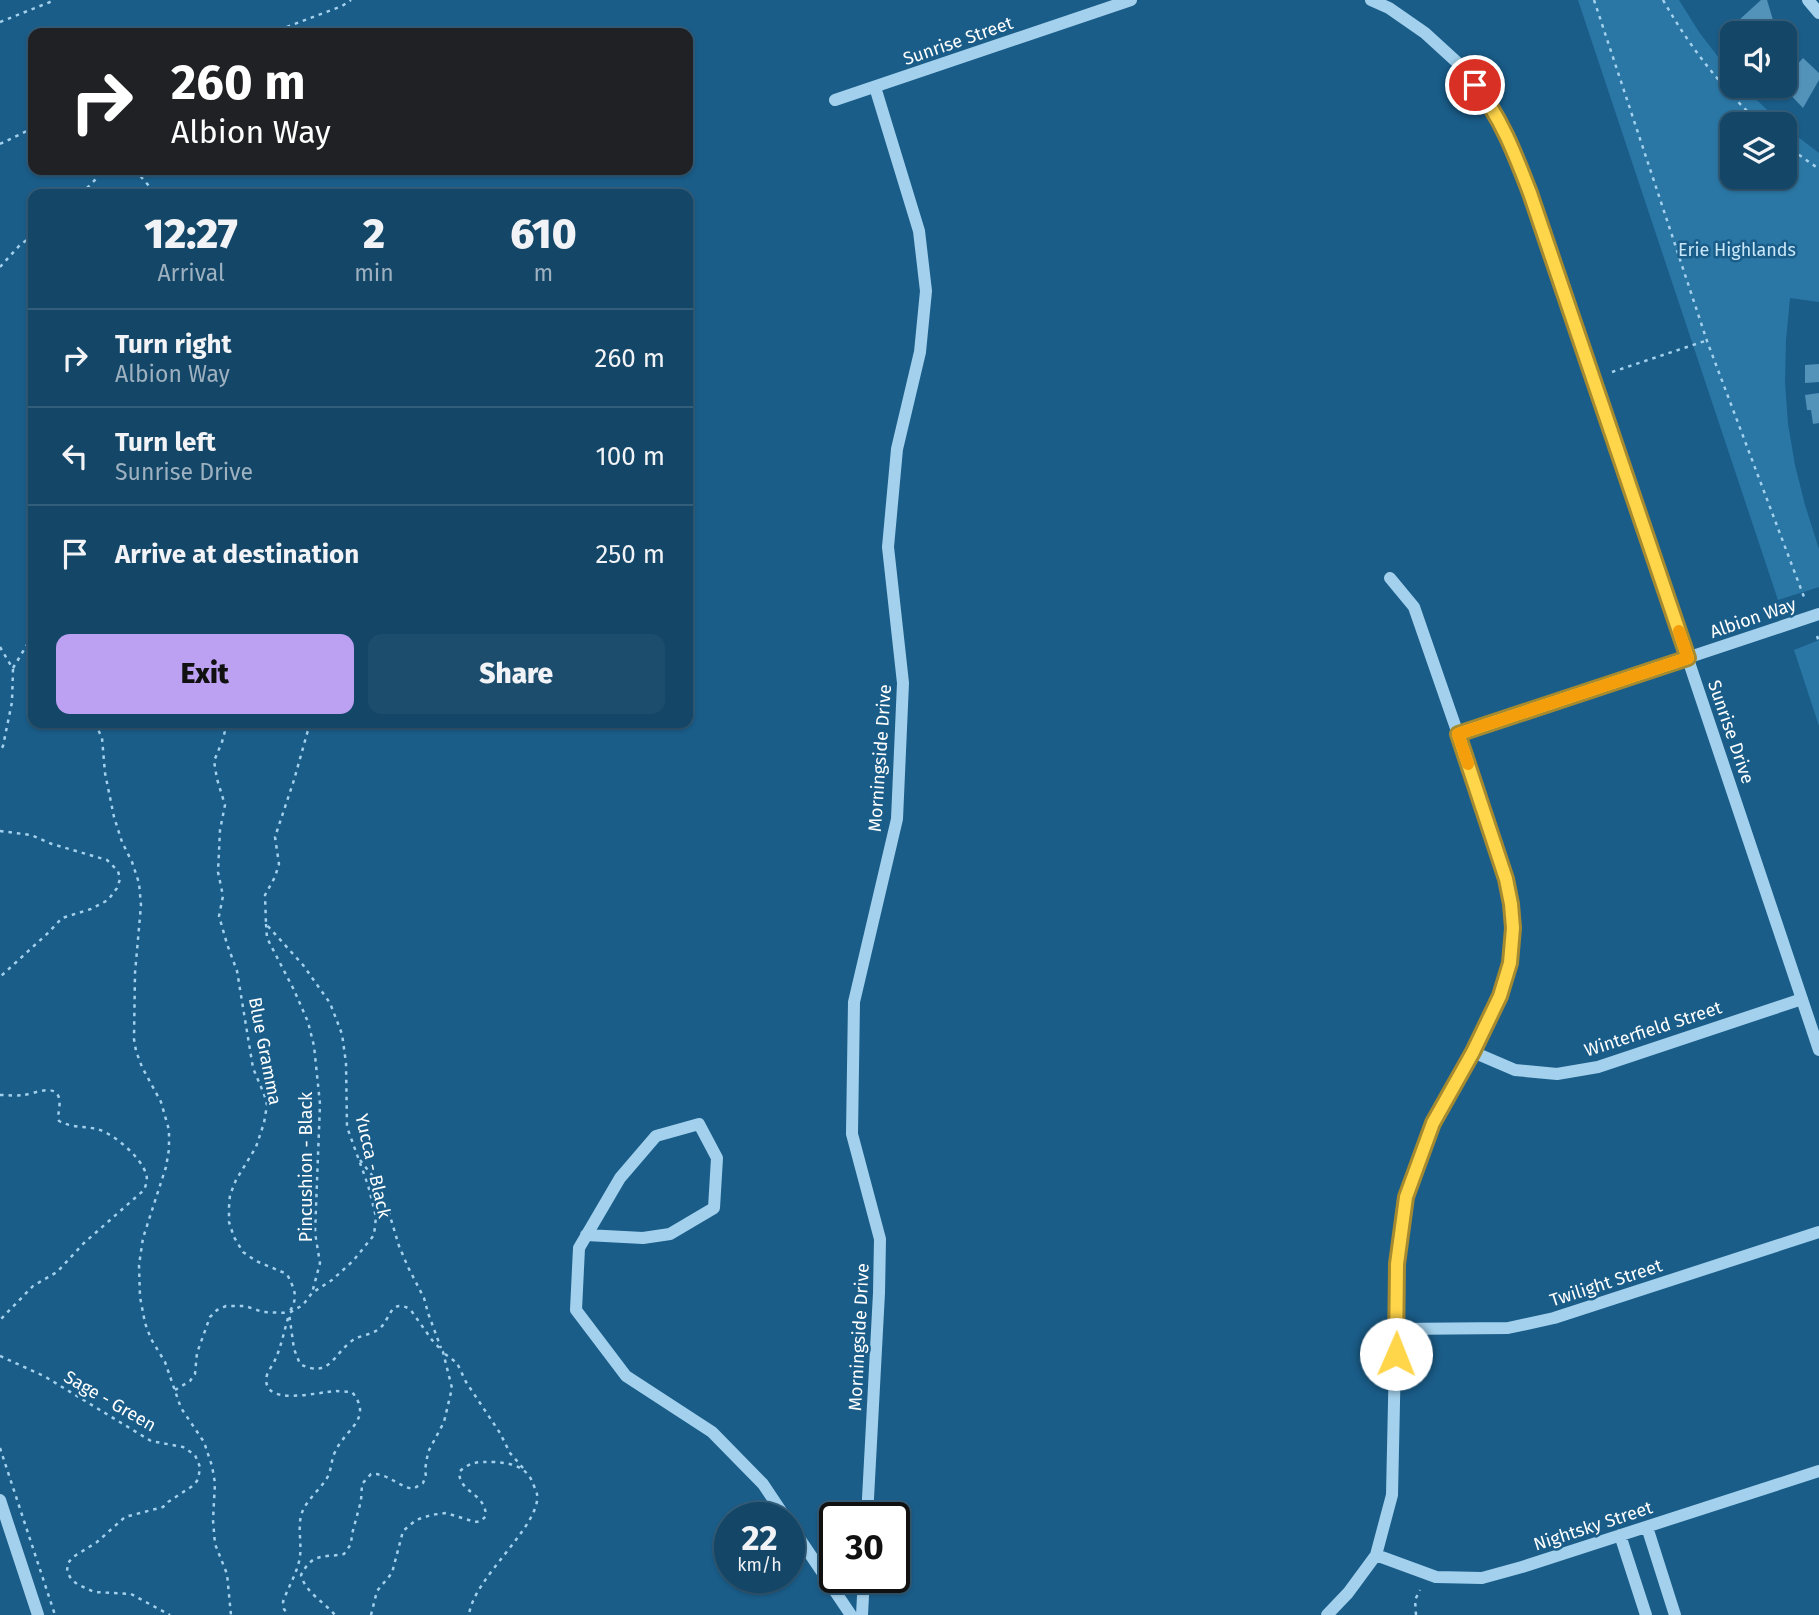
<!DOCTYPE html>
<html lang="en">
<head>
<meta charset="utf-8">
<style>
	body { margin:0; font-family:"Fira Sans",sans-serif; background:#1d4d6d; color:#f1f3f6; height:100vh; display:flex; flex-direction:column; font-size:26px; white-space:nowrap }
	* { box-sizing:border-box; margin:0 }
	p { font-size:23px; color:#9db1c0 }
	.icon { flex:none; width:38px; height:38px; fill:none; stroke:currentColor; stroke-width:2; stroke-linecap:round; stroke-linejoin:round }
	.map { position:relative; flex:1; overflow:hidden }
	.side { position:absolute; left:28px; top:189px; width:665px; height:539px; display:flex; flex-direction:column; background:#144667; border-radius:14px; box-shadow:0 2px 5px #0004,0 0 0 2px #335e7b }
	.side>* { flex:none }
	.guide { position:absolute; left:28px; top:28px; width:665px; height:147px; border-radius:14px; box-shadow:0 2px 5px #0004,0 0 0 2px #335e7b; background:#202124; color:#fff; overflow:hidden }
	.buttons { position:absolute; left:1720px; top:21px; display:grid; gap:14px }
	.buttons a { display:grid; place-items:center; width:77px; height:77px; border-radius:14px; background:#144667; box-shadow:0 2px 5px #0004,0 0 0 2px #335e7b; font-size:35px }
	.speed { position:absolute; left:714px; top:1502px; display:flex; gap:14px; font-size:35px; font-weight:700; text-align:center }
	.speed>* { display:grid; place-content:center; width:91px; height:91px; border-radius:50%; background:#144667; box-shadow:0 2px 5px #0004,0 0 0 2px #335e7b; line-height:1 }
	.speed small { font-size:18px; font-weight:400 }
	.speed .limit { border:4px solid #111; border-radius:10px; background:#fff; color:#111 }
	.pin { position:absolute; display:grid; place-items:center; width:60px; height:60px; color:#fff; margin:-30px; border:4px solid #fff; border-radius:50%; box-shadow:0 2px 7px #0007 }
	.me { position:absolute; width:77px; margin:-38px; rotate:1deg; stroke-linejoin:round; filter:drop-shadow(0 0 5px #0008) }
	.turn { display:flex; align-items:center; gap:24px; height:147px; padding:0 28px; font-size:32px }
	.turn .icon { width:91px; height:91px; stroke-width:2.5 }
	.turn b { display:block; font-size:49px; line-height:60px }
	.eta { display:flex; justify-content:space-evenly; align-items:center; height:119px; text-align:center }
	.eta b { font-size:42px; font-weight:800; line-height:49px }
	.action { display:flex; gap:14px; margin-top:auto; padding:14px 28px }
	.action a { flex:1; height:80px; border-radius:14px; background:#bca0f2; color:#111; font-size:28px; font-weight:800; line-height:80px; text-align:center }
	.action a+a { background:#1d4d6d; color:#f1f3f6 }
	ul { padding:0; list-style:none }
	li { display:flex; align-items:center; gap:21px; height:98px; padding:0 28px; border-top:2px solid #335e7b }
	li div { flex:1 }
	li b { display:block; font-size:26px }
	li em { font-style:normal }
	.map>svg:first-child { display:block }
</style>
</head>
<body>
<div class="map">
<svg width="1819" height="1615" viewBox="0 0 1819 1615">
	<rect width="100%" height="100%" fill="#1a5d89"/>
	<path fill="#2a77a5" d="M1578 0H1679L1699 32 1732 75V86H1742L1782 124H1732V177H1785V127L1819 153V302L1790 298 1786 340 1785 382 1788 424 1795 465 1805 505 1819 549V587L1778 600Z
		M1819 640V726L1794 650Z"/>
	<path fill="#5392b9" d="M1761 0H1767L1773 20 1756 33H1732L1728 30Z
		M1803 58 1819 73V80L1803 108 1782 86H1785V78Z
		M1819 364V382L1805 383V365Z
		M1819 393V423L1813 424 1811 410H1807L1805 395Z"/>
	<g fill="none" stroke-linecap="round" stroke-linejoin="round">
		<path stroke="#a3d1ed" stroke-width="2.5" stroke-dasharray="3.5 5" stroke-linecap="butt" d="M1594 0 1707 341 1804 597
			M1663 0C1691 49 1720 85 1760 124
			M0 22 55 0
			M271 33 342 6 351 0
			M0 144 33 128
			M1785 145 1819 169
			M135 170 156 194
			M81 194 105 170
			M0 267 19 246 33 235
			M1612 372 1705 341
			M1817 636 1819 642
			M0 647 13 669 12 702 3 746 0 751
			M13 668 33 635
			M95 723 102 738 105 773 114 817 122 842 132 862 139 883 141 905 135 973 134 1039 136 1051 142 1067 161 1102 169 1130V1149L166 1167 143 1238 139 1265 140 1297 145 1323 151 1339 165 1362 181 1408 204 1442 212 1466 215 1483 213 1520 215 1544 227 1574 231 1615
			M223 723 225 731 222 742 214 761 217 779 225 805 220 830 218 872 223 896 219 916 227 944 237 971 253 1068 264 1094 267 1105 264 1123 256 1147 236 1180 230 1195 229 1207V1222L234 1237 243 1252 256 1261 287 1274C294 1289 299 1296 290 1311
			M310 723 294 780 275 837 279 864 275 877 265 895 266 924 303 965 330 1003 342 1034 346 1063 347 1127 368 1185 376 1217 374 1235 353 1261 332 1280 312 1293 303 1305 289 1313 294 1349 300 1364C330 1379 333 1354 353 1340 361 1335 371 1335 379 1329 391 1320 389 1298 410 1309L432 1340 443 1352 452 1388 444 1422 428 1452 425 1470 426 1476 423 1483 413 1489C397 1486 388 1473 371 1474L362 1484 361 1501 352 1534 351 1544 344 1554C323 1558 313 1552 301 1575 305 1592 324 1602 335 1615
			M0 831 31 835 52 844 107 860 118 871 120 879 117 888 108 900 91 909 62 918 48 933 0 977
			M266 924 267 938 294 990 308 1022 314 1046 320 1104 315 1233 320 1263 312 1293
			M0 1095C8 1095 16 1096 23 1095 34 1094 55 1083 59 1098 61 1106 57 1113 59 1121 72 1128 84 1126 97 1129 113 1133 142 1158 146 1174 148 1179 146 1185 144 1190L84 1243 57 1272 33 1286 0 1320
			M360 1160 375 1179 384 1196 399 1246 408 1267 424 1298 428 1313 441 1348
			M288 1318C284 1332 281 1347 275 1360 273 1365 269 1369 267 1375 259 1408 319 1392 335 1391 340 1391 346 1392 352 1392 374 1419 345 1429 335 1452 331 1460 332 1469 327 1478 321 1488 310 1497 304 1508 296 1523 302 1540 300 1556 298 1572 288 1587 283 1602L284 1609 288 1615
			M445 1354 457 1363 466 1382 500 1433 510 1453 523 1468
			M0 1356 44 1376 151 1441 183 1447 195 1455 200 1467 199 1474 197 1481 191 1487 168 1502 163 1507 125 1517 97 1542 73 1557 68 1563 67 1571 71 1579 77 1584 94 1592 131 1594 170 1615
			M175 1390 190 1381 195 1374 197 1353 210 1317 217 1310 226 1306H245L263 1312 289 1313
			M0 1448 55 1615
			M371 1615 377 1591 392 1573 403 1531 416 1520 431 1515 446 1513 475 1522 481 1521 486 1516C485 1492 460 1494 459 1472 471 1461 478 1462 494 1462 509 1463 523 1465 531 1479 533 1484 536 1490 537 1494 542 1525 473 1578 469 1615
			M1416 1615 1415 1600 1420 1590"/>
		<path stroke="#a3d1ed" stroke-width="12" d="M1371 0 1389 8 1425 33 1460 65 1490 104 1512 148 1530 193 1592 373 1819 1050
			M1808 0 1819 13
			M835 100 1131 0
			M1458 734 1819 614
			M1473 1052 1515 1070 1557 1074 1598 1067 1802 999
			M586 1235 643 1238 670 1234 714 1208 717 1158 699 1124 656 1136 620 1178 579 1248 576 1310 626 1376 712 1432 763 1484 785 1517
			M1397 1329 1508 1328 1554 1318 1819 1232
			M0 1500 38 1615
			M867 1517 879 1293 880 1239 852 1134 854 1002 897 819 903 683 888 547 897 449 920 352 926 291 919 231 875 87
			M789 1523 851 1615
			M1647 1527 1675 1615
			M1620 1535 1646 1615
			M1376 1555 1436 1577 1482 1578 1522 1567 1819 1471
			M862 1615 864 1577
			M1327 1615 1348 1593 1376 1555 1392 1495 1397 1264 1406 1197 1433 1123 1473 1052 1500 996 1510 963 1513 928 1511 904 1505 879 1458 734 1414 607 1390 578"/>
	</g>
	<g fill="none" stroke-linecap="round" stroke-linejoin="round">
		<defs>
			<path id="route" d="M1396 1354 1397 1264 1406 1197 1433 1123 1473 1052 1500 996 1510 963 1513 928 1511 904 1506 879 1458 734 1688 658 1530 193C1515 154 1501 117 1475 85"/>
		</defs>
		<use href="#route" stroke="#a68a30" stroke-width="18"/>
		<use href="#route" stroke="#ffd54a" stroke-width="12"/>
		<path stroke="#f59e0b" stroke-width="12" d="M1468 764 1458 734 1688 658 1679 631"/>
	</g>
	<g text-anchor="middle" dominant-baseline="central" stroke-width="5" stroke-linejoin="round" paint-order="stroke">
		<g font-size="18" fill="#fff" stroke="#1a5d89">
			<text transform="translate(958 41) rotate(-19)">Sunrise Street</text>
			<text transform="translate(1753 618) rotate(-19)">Albion Way</text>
			<text transform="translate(1731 732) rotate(71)">Sunrise Drive</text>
			<text transform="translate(880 758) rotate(-86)">Morningside Drive</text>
			<text transform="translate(1653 1029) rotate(-18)">Winterfield Street</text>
			<text transform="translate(265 1051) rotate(79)">Blue Gramma</text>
			<text transform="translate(373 1166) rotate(77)">Yucca - Black</text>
			<text transform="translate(306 1167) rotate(-90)">Pincushion - Black</text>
			<text transform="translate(1606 1283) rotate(-18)">Twilight Street</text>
			<text transform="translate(859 1337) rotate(-87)">Morningside Drive</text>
			<text transform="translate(110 1401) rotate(30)">Sage - Green</text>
			<text transform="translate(1593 1526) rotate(-18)">Nightsky Street</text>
		</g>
		<g font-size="18" fill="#c8e7f9" stroke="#1a5d89">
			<text x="1737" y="250">Erie Highlands</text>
		</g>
	</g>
</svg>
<div class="buttons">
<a><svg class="icon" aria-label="sound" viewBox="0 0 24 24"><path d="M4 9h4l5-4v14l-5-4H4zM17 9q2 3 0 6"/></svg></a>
<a><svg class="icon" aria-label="layers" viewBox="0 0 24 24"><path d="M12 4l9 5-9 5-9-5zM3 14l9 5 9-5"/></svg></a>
</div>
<div class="speed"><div>22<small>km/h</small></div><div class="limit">30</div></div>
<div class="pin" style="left:1475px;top:85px;background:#d93025"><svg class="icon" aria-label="arrive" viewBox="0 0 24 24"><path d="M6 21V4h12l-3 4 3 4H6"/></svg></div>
<svg class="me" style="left:1396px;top:1354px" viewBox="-20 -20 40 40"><circle r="19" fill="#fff"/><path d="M0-13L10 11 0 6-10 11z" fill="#ffd54a"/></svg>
<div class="guide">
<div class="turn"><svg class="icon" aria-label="right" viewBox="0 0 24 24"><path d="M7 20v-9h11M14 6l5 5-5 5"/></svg><div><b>260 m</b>Albion Way</div></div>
</div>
<section class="side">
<div class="eta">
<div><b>12:27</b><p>Arrival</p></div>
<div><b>2</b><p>min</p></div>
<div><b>610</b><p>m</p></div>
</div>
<ul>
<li><svg class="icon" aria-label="right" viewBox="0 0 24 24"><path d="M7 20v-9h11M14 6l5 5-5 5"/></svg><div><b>Turn right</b><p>Albion Way</p></div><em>260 m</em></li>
<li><svg class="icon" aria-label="left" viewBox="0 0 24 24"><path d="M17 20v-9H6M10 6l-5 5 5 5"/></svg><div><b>Turn left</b><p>Sunrise Drive</p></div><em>100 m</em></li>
<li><svg class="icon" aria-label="arrive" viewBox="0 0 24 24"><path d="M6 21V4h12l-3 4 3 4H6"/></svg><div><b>Arrive at destination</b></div><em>250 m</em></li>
</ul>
<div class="action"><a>Exit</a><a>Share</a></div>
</section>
</div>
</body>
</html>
